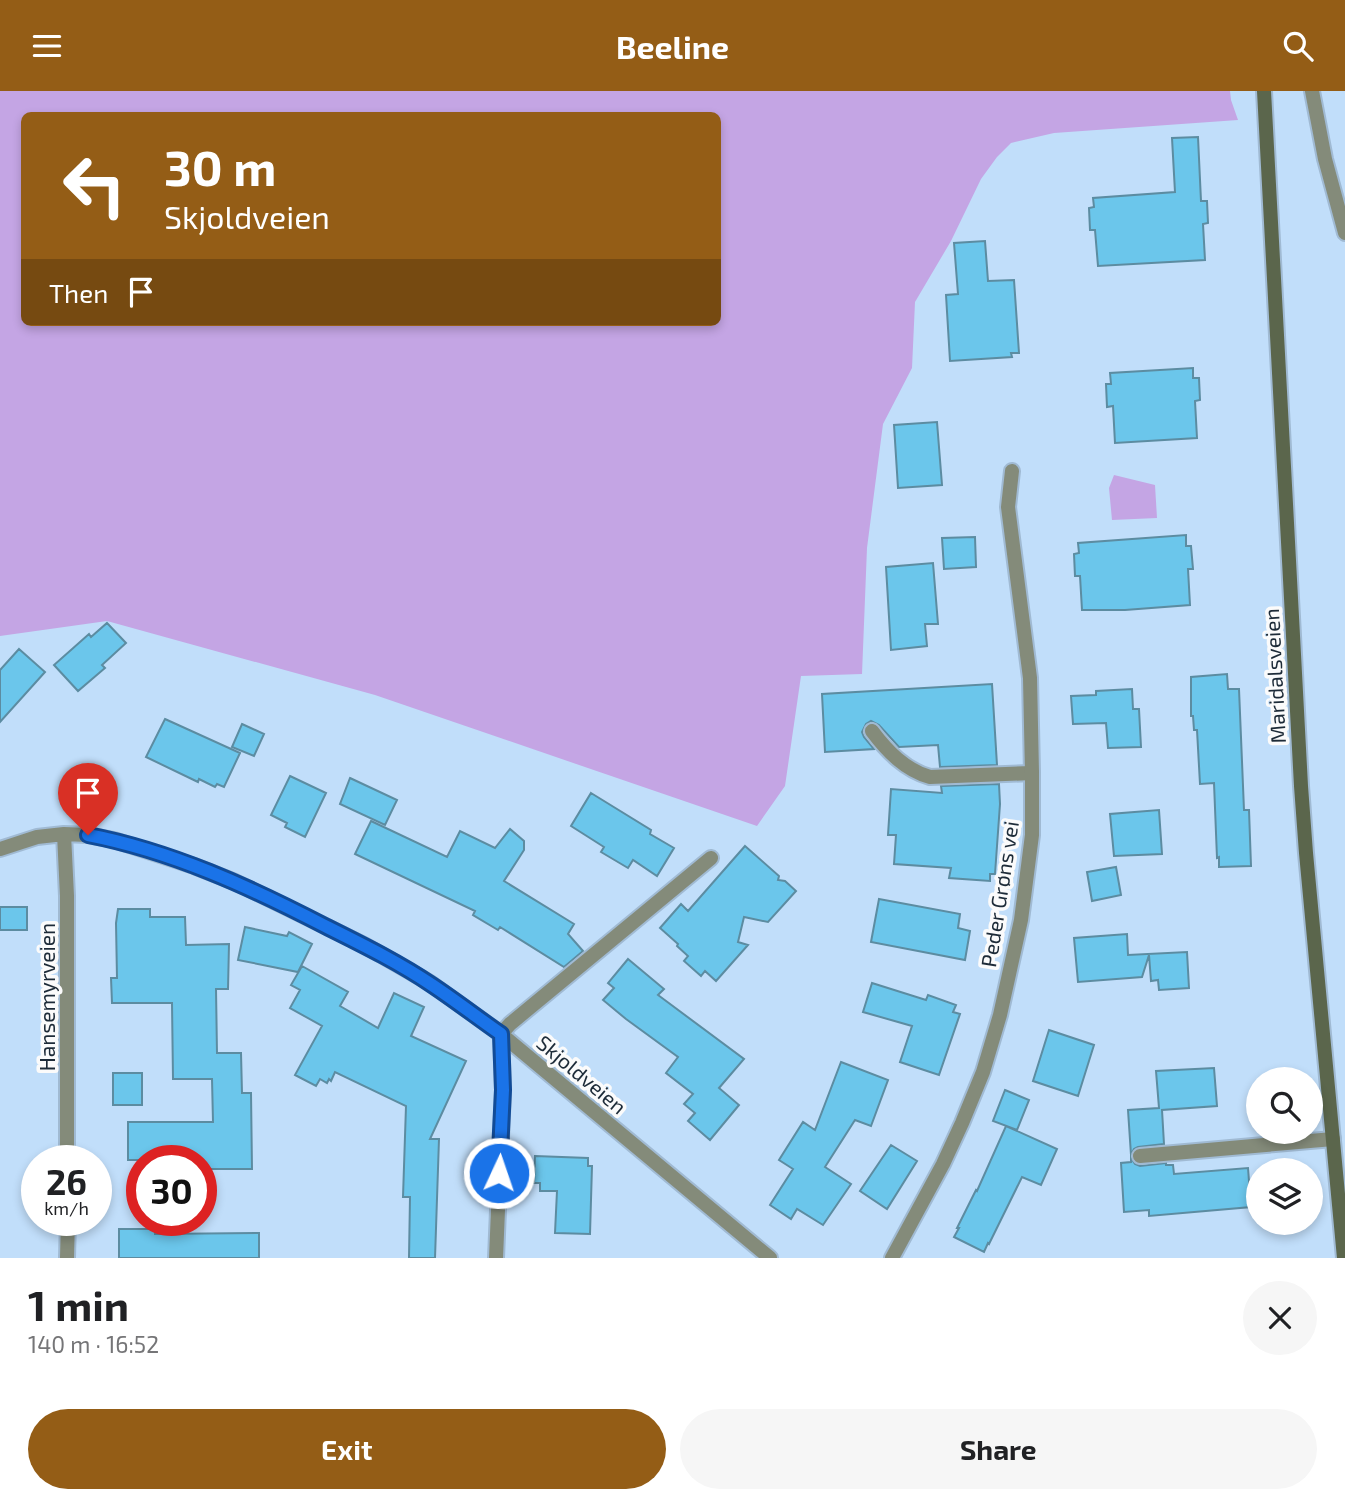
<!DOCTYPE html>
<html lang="en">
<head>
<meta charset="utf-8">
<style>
	body { margin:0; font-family:"Exo 2",sans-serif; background:#f6f6f6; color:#202124; height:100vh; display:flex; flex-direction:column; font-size:26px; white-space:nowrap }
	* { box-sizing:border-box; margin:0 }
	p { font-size:23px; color:#757577 }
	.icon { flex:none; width:38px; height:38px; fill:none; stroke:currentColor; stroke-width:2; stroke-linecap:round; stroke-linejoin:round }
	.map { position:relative; height:1167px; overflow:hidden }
	.details { display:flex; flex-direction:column; background:#fff; flex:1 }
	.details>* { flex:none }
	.banner { position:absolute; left:21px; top:21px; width:700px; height:214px; border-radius:10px; box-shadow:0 4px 10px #0003; background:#945d16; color:#fff; overflow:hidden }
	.fabs { position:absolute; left:1246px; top:976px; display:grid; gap:14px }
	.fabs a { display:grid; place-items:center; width:77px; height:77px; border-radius:50%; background:#fff; box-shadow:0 4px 10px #0003; font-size:35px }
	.speed { position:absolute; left:21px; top:1054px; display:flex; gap:14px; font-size:35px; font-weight:700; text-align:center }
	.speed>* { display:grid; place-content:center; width:91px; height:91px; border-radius:50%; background:#fff; box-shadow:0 4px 10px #0003; line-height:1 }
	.speed small { font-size:18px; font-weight:400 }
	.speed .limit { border:10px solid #d22; background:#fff; color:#111 }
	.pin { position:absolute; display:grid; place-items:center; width:60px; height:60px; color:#fff; margin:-72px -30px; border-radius:50% 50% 50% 0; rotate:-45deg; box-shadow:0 0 7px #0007 }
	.pin .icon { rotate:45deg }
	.me { position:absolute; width:77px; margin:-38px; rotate:3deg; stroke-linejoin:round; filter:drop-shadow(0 0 5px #0008) }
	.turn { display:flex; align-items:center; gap:24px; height:147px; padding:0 28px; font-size:32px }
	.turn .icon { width:91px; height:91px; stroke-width:2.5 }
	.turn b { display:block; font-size:49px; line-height:60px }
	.then { display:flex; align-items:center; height:66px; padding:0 28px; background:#0003; gap:14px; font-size:26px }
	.round { display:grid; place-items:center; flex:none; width:74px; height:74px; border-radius:37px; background:#f6f6f6 }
	.head { display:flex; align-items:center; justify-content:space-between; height:119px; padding:0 28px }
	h1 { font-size:42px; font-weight:700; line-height:52px }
	.cta { display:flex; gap:14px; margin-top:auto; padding:14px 28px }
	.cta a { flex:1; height:80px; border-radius:42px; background:#945d16; color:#fff; font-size:28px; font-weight:700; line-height:80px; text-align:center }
	.cta a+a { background:#f6f6f6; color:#202124 }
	header { display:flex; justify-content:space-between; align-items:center; height:91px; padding:0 28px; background:#945d16; color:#fff; font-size:32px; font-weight:700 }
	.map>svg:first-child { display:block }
</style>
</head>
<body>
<header><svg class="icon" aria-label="menu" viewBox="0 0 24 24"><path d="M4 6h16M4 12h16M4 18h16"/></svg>Beeline<svg class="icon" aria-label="search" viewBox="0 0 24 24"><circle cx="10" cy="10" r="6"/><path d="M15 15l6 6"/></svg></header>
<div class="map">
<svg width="1345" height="1167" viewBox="0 0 1345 1167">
	<rect width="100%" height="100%" fill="#c1defa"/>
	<path fill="#c4a5e4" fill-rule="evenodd" d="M0 0H1230L1231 9 1238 29 1054 42 1011 52 997 66 981 88 951 150 915 211 912 277 883 333 867 457 862 583 801 585 785 695 757 735 375 604 107 530 0 545ZM24 24H718V231H24Z
		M1114 384 1155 394 1157 427 1112 429 1109 397Z"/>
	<path fill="#6bc6eb" stroke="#5c8ca1" stroke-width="2" d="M1198 46 1201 110H1207L1208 132 1203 133 1205 169 1098 175 1095 139H1090L1089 117 1094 116 1093 107 1175 101 1172 47Z
		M985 150 988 190 1014 189 1019 262H1011L1012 266 950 270 946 204 958 203 954 152Z
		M1193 277V287H1199L1200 309 1195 310 1197 347 1115 352 1113 315 1107 316 1106 293H1111L1110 282Z
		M937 331 942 394 898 397 894 334Z
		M1186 444V455H1191L1193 478H1188L1190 514 1125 519H1082L1080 485H1075L1074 463 1079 462 1078 452Z
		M975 446 976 476 944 478 942 447Z
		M933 472 938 533H925L927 555 891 559 886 476Z
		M107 532 126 552 102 574 105 577 78 600 54 574 89 543 91 546Z
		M19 558 45 581 0 631V579Z
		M1227 583 1228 598H1239L1244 719H1249L1251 775 1219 776V766L1217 767 1214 692 1200 693 1197 639H1194L1193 625H1191V586Z
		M992 593 997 674 940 676 938 654 899 656 879 634 871 630 866 633 862 641 864 646 874 658 825 661 822 603Z
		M1132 598 1133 618H1139L1141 656 1108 657 1106 632 1073 633 1071 605 1096 604V600Z
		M165 628 240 662 224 696 217 693 215 696 199 688 198 691 146 666Z
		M242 633 264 643 254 665 232 656Z
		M290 685 326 702 305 746 285 736 287 732 271 724Z
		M350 687 397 709 385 734 340 713Z
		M999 693 1000 713 995 783H990V790L949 787 951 777 894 773 896 744H888L891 698 942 702 941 695Z
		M591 702 651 739 650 743 674 757 657 785 633 769 628 777 601 761 604 756 571 735Z
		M1159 719 1162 763 1114 765 1110 723Z
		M371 730 447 766 460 740 495 757 510 738 524 750V759L504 790 574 833 568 843 583 860 564 876 500 836 498 839 473 824 475 820 355 763Z
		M745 755 779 785 778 789 785 790 796 800 768 831 744 826 738 851 748 854 716 890 705 880 701 885 684 870 688 865 677 855 678 853 660 837 681 813 688 820Z
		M1116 776 1121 804 1092 810 1087 781Z
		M879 808 960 823 958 837 970 840 965 869 871 851Z
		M0 816H27V839H0Z
		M118 818H150V826H185L186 854 229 853 228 898H216L217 962H241L242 1002H251L252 1078H201V1069H128V1031H213L212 988H173L172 912H112L111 887H117L116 832Z
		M245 836 287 845 289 841 312 853 298 881 238 869Z
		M1127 843 1128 864 1187 861 1189 897 1159 899 1158 889 1151 890 1149 864 1142 886 1078 891 1074 847Z
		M628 868 664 898 658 904 744 968 719 997 739 1014 710 1049 688 1030 695 1022 684 1013 693 1003 666 982 678 966 626 928 603 909 614 897 608 892Z
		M302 875 348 901 340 915 378 937 394 902 424 916 411 945 466 970 430 1048H439L435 1167H409L410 1106H403L406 1015 335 981 331 990 329 988 327 992 320 988 316 995 295 984 322 935 290 917 300 899 291 894Z
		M872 892 926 909 928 904 956 914 953 921 960 923 939 984 900 971 912 935 863 921Z
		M1049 939 1094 954 1078 1005 1033 990Z
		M841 971 888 989 871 1035 855 1029 825 1076 851 1093 823 1134 797 1118 791 1128 770 1114 793 1078 779 1069 803 1031 815 1039Z
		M1214 977 1217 1015 1162 1019 1164 1053 1138 1056 1134 1058 1131 1064 1128 1019 1159 1017 1156 980Z
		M113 982H142V1014H113Z
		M1005 999 1029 1009 1017 1039 993 1030Z
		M1006 1035 1057 1058 1041 1094 1022 1086 989 1153 988 1152 984 1161 954 1146 959 1137H957L976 1099 977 1100Z
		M891 1054 917 1070 887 1118 860 1100Z
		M535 1065 588 1067V1075H592L590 1143 555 1142 557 1100H540V1092H534Z
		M1131 1067 1135 1073 1140 1075 1166 1072V1074H1173L1174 1083 1248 1077 1251 1116 1149 1125V1119L1124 1121 1121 1072 1131 1071Z
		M119 1138H155V1143L259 1142V1167H119Z"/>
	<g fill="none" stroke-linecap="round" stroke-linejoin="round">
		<defs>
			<path id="lane" d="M872 640C887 660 905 679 930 686L1032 682
				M501 943 510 933 711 767
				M1140 1065 1333 1048"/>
			<path id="street" d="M1312 0 1325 68 1345 142
				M64 743 67 805V1069
				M0 758 37 746 64 743 87 744 114 749 194 775 235 791 364 854 430 892 501 943 770 1167
				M67 1167 68 1129
				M496 1167 503 999 501 943
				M892 1167 943 1073 962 1032 983 981 1000 924 1021 829 1032 744V682L1030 587 1008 416 1012 380"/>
			<path id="secondary" d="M1264 0 1301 695 1306 762 1344 1167"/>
		</defs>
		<use href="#lane" stroke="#a0bad3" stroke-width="18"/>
		<use href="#street" stroke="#a0bad3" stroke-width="18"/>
		<use href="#secondary" stroke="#a0bad3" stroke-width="18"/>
		<use href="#lane" stroke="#848b7a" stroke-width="14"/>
		<use href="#street" stroke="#848b7a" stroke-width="14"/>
		<use href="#secondary" stroke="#5b664c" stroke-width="14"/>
	</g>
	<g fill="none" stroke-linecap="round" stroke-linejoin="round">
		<defs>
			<path id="route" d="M88 744C171 760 250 796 325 835 361 853 398 871 432 894 456 910 478 927 501 943L503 999 499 1082"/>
		</defs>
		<use href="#route" stroke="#114b97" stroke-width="18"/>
		<use href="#route" stroke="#1a73e8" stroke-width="12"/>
	</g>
	<g text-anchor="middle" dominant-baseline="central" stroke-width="7" stroke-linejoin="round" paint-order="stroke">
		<g font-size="21" fill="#1d2b38" stroke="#fbfbfb">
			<text transform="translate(1274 585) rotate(-93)">Maridalsveien</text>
			<text transform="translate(999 803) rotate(-81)">Peder Grøns vei</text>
			<text transform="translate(46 906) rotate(-90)">Hansemyrveien</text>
			<text transform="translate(582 983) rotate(40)">Skjoldveien</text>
		</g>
	</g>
</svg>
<div class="fabs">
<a><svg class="icon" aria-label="search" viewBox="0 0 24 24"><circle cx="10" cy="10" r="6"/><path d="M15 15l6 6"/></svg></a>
<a><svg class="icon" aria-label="layers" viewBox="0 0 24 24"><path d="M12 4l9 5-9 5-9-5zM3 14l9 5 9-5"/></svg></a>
</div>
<div class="speed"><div>26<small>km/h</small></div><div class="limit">30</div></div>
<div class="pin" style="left:88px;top:744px;background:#d93025"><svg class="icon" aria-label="arrive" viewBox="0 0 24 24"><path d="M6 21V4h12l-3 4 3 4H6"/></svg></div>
<svg class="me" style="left:499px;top:1082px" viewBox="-20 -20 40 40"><circle r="17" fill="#1a73e8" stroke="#fff" stroke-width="3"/><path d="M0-11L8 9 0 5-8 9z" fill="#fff"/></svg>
<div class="banner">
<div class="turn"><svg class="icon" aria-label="left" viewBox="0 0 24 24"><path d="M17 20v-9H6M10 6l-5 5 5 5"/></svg><div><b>30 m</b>Skjoldveien</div></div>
<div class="then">Then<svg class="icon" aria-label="arrive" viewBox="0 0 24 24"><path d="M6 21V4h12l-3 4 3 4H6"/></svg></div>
</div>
</div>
<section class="details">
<div class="head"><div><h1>1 min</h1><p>140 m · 16:52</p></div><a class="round"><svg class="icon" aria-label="close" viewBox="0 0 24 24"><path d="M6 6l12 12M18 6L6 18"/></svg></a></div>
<div class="cta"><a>Exit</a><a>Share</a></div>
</section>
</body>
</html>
